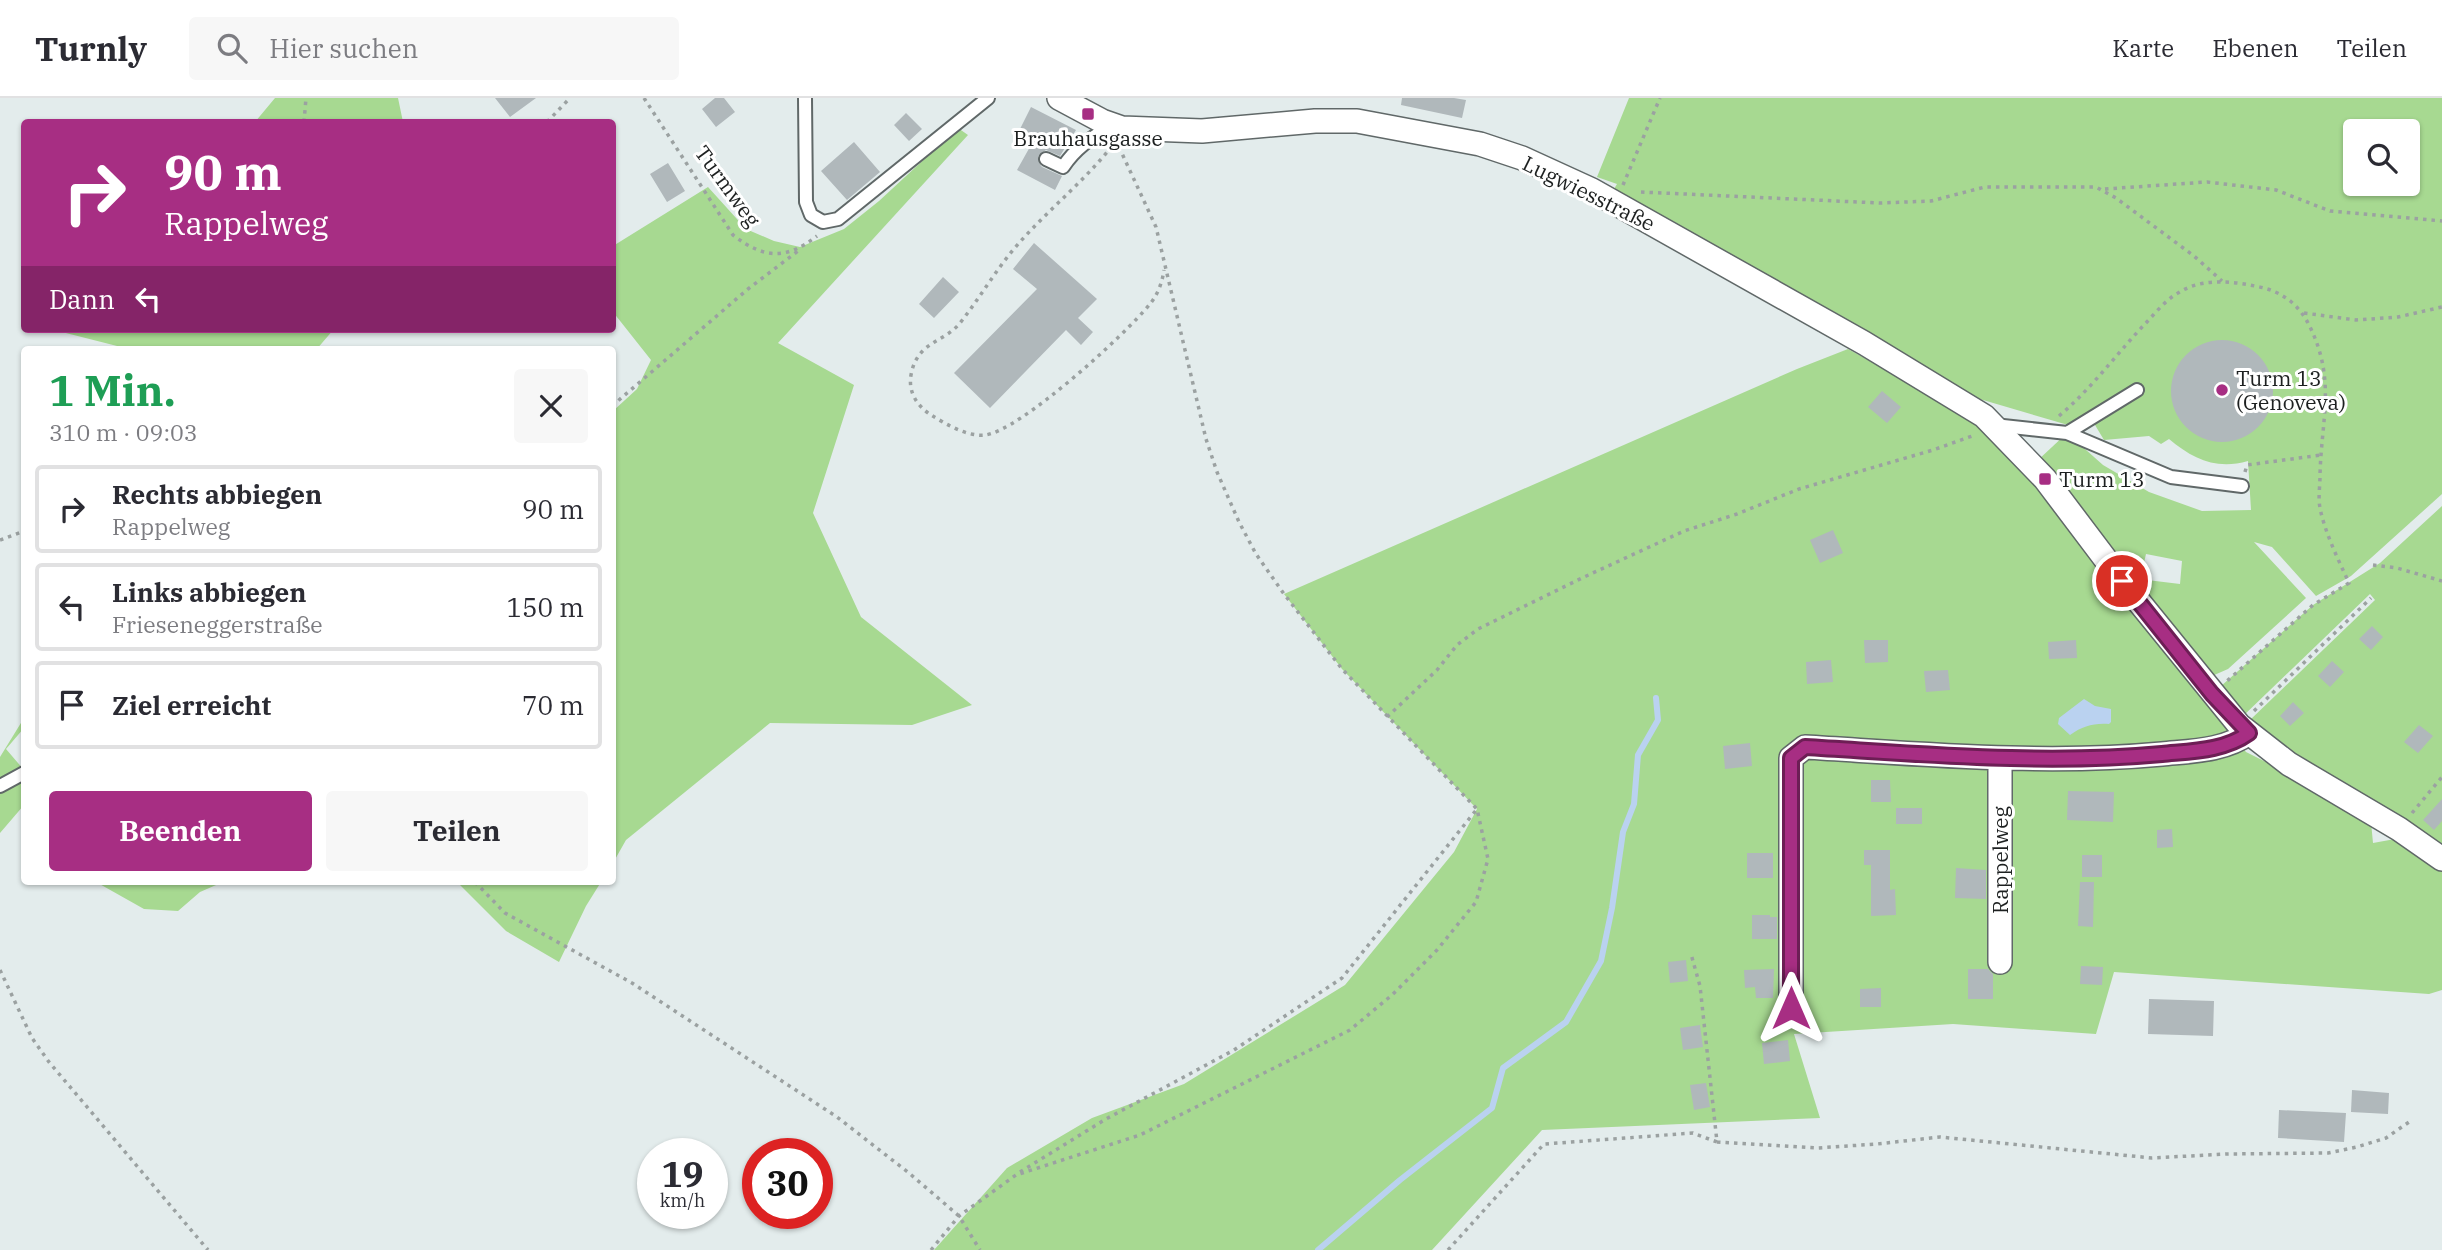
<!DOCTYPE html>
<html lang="de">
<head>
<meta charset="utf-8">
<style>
	body { margin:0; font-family:"IBM Plex Serif",serif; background:#f7f7f7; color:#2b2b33; height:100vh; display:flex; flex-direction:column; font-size:26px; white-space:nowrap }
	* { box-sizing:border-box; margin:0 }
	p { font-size:23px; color:#7c7c81 }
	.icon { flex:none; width:38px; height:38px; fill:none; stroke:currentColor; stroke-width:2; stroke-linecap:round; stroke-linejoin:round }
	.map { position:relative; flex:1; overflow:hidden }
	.panel { position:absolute; left:21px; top:248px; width:595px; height:539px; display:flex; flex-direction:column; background:#fff; border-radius:7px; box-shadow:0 2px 5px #0004 }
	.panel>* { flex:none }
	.top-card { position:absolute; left:21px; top:21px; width:595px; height:214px; border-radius:7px; box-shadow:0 2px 5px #0004; background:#a72e83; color:#fff; overflow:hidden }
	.fabs { position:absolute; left:2343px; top:21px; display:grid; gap:14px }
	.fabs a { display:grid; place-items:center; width:77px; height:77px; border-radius:7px; background:#fff; box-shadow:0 2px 5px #0004; font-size:35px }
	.speed { position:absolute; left:637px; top:1040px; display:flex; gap:14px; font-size:35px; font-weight:700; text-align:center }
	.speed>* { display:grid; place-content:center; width:91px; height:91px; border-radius:50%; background:#fff; box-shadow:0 2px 5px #0004; line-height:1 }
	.speed small { font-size:18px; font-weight:400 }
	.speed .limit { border:10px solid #d22; background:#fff; color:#111 }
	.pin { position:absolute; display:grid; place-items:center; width:60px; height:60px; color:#fff; margin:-30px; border:4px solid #fff; border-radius:50%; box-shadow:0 2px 7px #0007 }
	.me { position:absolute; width:77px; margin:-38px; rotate:0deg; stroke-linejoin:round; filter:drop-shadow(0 0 5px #0008) }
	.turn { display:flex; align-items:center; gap:24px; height:147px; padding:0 28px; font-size:32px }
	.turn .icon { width:91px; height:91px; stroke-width:2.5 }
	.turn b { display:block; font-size:49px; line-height:60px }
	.then { display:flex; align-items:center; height:66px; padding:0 28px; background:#0003; gap:14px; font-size:26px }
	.round { display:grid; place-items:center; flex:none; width:74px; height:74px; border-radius:7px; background:#f7f7f7 }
	.headline { display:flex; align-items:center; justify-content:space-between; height:119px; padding:0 28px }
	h1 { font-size:42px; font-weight:700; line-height:52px; color:#1e9e55 }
	.button { display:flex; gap:14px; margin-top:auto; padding:14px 28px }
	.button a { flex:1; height:80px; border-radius:7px; background:#a72e83; color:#fff; font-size:28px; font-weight:700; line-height:80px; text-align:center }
	.button a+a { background:#f7f7f7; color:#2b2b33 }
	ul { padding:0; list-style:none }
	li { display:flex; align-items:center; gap:21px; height:88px; margin:0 14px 10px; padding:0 14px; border:4px solid #e1e1e2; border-radius:7px }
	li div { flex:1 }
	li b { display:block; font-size:26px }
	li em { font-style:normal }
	header { display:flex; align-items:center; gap:42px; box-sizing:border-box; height:98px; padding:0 35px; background:#fff; border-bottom:2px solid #e1e1e2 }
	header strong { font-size:33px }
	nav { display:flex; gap:38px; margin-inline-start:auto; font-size:24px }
	.search { width:490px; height:63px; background:#f7f7f7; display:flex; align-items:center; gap:18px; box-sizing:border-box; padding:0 24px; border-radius:7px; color:#7c7c81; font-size:26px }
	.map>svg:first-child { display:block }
</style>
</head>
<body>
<header>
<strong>Turnly</strong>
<div class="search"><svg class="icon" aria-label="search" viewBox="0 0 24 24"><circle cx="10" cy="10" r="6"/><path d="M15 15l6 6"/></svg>Hier suchen</div>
<nav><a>Karte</a><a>Ebenen</a><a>Teilen</a></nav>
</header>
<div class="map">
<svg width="2442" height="1152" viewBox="0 0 2442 1152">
	<rect width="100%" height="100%" fill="#e3ecec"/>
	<path fill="#a7d991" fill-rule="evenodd" d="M275 0H398L403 24H255Z
		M1629 0H2442V396L2351 478 2316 498 2272 449 2254 444 2306 500 2228 571 2212 578 2139 493V481L2180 486 2182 463 2146 456 2143 469 2136 471 2121 467 2037 363 2067 335 2068 327 1966 297 1611 96 1617 86 1597 79ZM2356 33H2408V86H2356ZM2092 322 2104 342 2149 338 2161 346 2169 341C2193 361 2216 372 2248 363L2251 412 2202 413 2149 394 2103 367 2067 335Z
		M958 30 968 37 778 245 854 287 813 415 861 519 972 607 912 627 770 625 626 742 613 765V313L637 291 651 262 613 214V148L708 89 746 131 774 143 800 149 844 131 879 103Z
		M50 231H334L316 252H120L121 249Z
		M1848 251 1970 318 2010 354 2246 654 2292 677 2371 724 2373 745 2395 741 2442 771V892L2429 896 2114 874 2096 936 1953 926 1794 936 1820 1020 1542 1032 1432 1152H934L1007 1070 1092 1020 1184 986 1345 887 1454 754 1477 711 1342 571 1284 496 1797 271Z
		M2442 408V755L2309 671 2250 622 2375 502 2370 496 2241 620 2212 596 2313 507 2380 465Z
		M24 620V630L6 651 24 672V707L0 735V659Z
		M96 784H223L200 794 178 813 144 811Z
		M457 784H601L586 808 559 864 506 833Z"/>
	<path fill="#bad2f0" d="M2084 601 2095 608 2111 611V624L2109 626C2093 625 2083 628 2070 637L2058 626 2059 620Z"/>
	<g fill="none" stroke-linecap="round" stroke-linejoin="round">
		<path stroke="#bad2f0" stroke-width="6" d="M1318 1152 1400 1082 1492 1010 1503 970 1566 924 1601 863 1612 810 1623 734 1634 706 1638 657 1658 622 1656 600"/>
	</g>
	<path fill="#b0b8bb" d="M495 0H536L510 19Z
		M715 0H724L735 14 716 29 702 11Z
		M1402 0H1454L1466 2 1462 20 1401 7Z
		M1031 9 1076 32 1060 58 1046 52 1038 58 1039 65 1042 69 1062 78 1055 92 1017 72 1031 47 1016 39Z
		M906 15 922 31 909 43 894 27Z
		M854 44 880 74 847 102 821 73Z
		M668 65 685 93 667 104 650 76Z
		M1034 145 1097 201 1078 220 1093 234 1081 247 1066 232 990 310 954 275 1037 191 1013 171Z
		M943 179 959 194 934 220 919 206Z
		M2171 293a51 51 0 1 1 102 0a51 51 0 1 1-102 0Z
		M1882 293 1901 309 1887 325 1868 309Z
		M1833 432 1843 455 1820 465 1810 442Z
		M2372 528 2383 539 2371 552 2359 541Z
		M1864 542H1888V564L1865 565Z
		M2076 542 2077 560 2049 561 2048 544Z
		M1831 562 1833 584 1807 586 1806 564Z
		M2332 563 2344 574 2330 589 2318 578Z
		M1948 572 1950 592 1926 594 1924 573Z
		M2293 604 2304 615 2290 628 2280 618Z
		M2419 627 2433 638 2418 655 2404 644Z
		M1750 645 1752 668 1725 671 1723 648Z
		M1871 682H1890L1891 704H1871Z
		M2068 693 2114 694 2113 724 2067 722Z
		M2442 701V723L2434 732 2423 722Z
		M1896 710H1922V726H1896Z
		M2172 731 2173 749 2157 750V732Z
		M1864 752H1890V792L1895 791 1896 817 1871 818V767H1864Z
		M1747 755H1773V780H1747Z
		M2082 757H2102V779H2082Z
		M1956 770 1986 772V801L1955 800Z
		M2080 784H2094L2093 829 2078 828Z
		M1752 817H1770V819H1777V841H1752Z
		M1686 862 1688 883 1670 885 1668 864Z
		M2081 868 2103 869 2102 887 2080 886Z
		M1774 871 1773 900H1756L1755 889 1745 890 1744 872Z
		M1968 871H1988L1993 876V901H1968Z
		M1881 890V909H1860V891Z
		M2149 901 2214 903 2213 938 2148 936Z
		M1700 927 1703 949 1683 952 1680 930Z
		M1788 942 1790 963 1764 966 1762 945Z
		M1706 985 1710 1009 1694 1012 1690 987Z
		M2352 992 2389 995 2388 1016 2351 1014Z
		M2279 1012 2346 1015 2344 1044 2278 1040Z"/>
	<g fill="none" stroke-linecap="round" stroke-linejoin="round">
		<defs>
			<path id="lane" d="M805 0 806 104 811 117 823 124 838 121 988 0
				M1046 61 1063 69C1076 49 1093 39 1112 27
				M1994 327 2067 335 2171 379 2242 388
				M2067 335 2137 292
				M0 688 24 675"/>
			<path id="street" d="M1059 0 1102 23 1122 30 1202 33 1315 23H1357L1480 46 1522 60 1592 92 1864 245 1984 318 2045 381 2122 483 2239 627 2289 666 2399 731 2442 761
				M2000 864V661
				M1791 910V660L1805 649C1924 656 2043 667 2162 656 2192 653 2224 653 2249 635"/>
		</defs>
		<use href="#lane" stroke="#606868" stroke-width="16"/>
		<use href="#street" stroke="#606868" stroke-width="26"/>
		<path stroke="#9ba1a1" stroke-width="3.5" stroke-dasharray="3.5 5" stroke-linecap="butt" d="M644 0 733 137C764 161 786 162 817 138
			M304 24 306 0
			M547 24 570 0
			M1112 48C1082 86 1044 115 1013 152 994 175 979 201 960 225 944 245 917 243 911 277 908 294 917 308 931 317 946 326 967 339 985 337 1020 333 1126 236 1150 206 1158 196 1162 185 1164 172
			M1623 87 1660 0
			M2105 91 2207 84 2276 92 2330 113 2442 123
			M1641 94 1880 105 1931 103 1985 89H2096L2116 100 2194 158 2222 183
			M2304 215 2356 222 2398 219 2442 209
			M612 308 748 191 798 153
			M2059 318C2091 291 2115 258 2143 228 2154 217 2164 203 2178 195 2201 180 2230 183 2255 188 2283 193 2300 207 2311 231 2336 284 2321 323 2320 378 2320 388 2318 400 2320 410 2325 435 2338 461 2349 485L2313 507 2227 583
			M2245 374 2247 367 2321 357
			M0 442 24 433
			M2373 467 2397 470 2442 483
			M2254 613 2371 500
			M1387 619 1437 572 1457 547 1478 531 1582 480 1684 433 1737 416 1799 391 1933 352 1975 337
			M2412 715 2442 679
			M475 784 505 815 632 885 837 1019 909 1075 959 1118 980 1152
			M0 872 32 940 49 964 208 1152
			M1717 1044 1817 1050 1877 1046 1940 1039 2152 1060 2226 1056 2328 1055 2357 1049 2386 1040 2409 1024
			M1020 1074 1106 1021 1234 952 1342 880 1477 711
			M931 1152 959 1118 1016 1077 1140 1037 1350 932 1392 897 1437 852 1476 804 1488 761 1477 711 1342 571 1284 496 1256 456 1239 424 1217 374 1206 341 1156 129 1119 49
			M1448 1152 1544 1046 1693 1035 1717 1044 1700 888 1691 856"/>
		<use href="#lane" stroke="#fff" stroke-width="12"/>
		<use href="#street" stroke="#fff" stroke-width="23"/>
	</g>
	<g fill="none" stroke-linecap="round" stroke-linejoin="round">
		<defs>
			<path id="route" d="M1791 910V660L1805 649C1924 656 2043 667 2162 656 2192 653 2224 653 2249 635L2212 596 2122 483"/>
		</defs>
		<use href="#route" stroke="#6d1e55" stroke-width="18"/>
		<use href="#route" stroke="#a72e83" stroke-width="12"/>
	</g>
	<g fill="#a72e83" stroke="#fff" stroke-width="2.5">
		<rect x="1081" y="9" width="14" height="14" rx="3.5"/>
		<circle cx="2222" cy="292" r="7"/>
		<rect x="2038" y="374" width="14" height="14" rx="3.5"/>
	</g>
	<g text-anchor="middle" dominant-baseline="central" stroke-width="6" stroke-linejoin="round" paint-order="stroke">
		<g font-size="21" fill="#1d2020" stroke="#fff" text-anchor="start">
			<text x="1088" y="40" text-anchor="middle">Brauhausgasse</text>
			<text x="2236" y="280">Turm 13<tspan x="2236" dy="24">(Genoveva)</tspan></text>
			<text x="2059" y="381">Turm 13</text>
		</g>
		<g font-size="21" fill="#1d2020" stroke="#fff">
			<text transform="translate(728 88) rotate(54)">Turmweg</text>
			<text transform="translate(1589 95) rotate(26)">Lugwiesstraße</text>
			<text transform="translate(2000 762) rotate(-90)">Rappelweg</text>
		</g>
	</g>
</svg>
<div class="fabs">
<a><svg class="icon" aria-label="search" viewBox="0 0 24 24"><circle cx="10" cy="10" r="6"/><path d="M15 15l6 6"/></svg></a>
</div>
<div class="speed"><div>19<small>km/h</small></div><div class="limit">30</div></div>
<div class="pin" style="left:2122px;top:483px;background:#d93025"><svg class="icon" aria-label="arrive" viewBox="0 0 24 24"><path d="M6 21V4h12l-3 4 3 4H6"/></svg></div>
<svg class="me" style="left:1791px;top:910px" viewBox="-20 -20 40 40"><path d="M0-17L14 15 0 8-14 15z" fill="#a72e83" stroke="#fff" stroke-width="4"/></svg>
<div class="top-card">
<div class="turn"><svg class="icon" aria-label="right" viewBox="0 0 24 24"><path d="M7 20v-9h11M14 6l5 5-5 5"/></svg><div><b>90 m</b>Rappelweg</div></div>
<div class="then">Dann<svg class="icon" aria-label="left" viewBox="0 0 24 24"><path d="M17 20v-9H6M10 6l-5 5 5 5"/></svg></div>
</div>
<section class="panel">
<div class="headline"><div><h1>1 Min.</h1><p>310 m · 09:03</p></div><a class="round"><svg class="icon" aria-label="close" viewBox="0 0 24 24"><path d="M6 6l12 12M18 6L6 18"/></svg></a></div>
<ul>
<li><svg class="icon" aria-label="right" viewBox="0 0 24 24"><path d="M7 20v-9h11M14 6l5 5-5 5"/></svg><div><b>Rechts abbiegen</b><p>Rappelweg</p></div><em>90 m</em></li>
<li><svg class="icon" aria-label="left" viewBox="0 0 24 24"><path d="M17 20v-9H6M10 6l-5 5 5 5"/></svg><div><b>Links abbiegen</b><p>Frieseneggerstraße</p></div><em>150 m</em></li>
<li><svg class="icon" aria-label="arrive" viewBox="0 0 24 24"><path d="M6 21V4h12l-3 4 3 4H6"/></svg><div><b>Ziel erreicht</b></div><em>70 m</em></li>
</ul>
<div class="button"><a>Beenden</a><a>Teilen</a></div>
</section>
</div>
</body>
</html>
